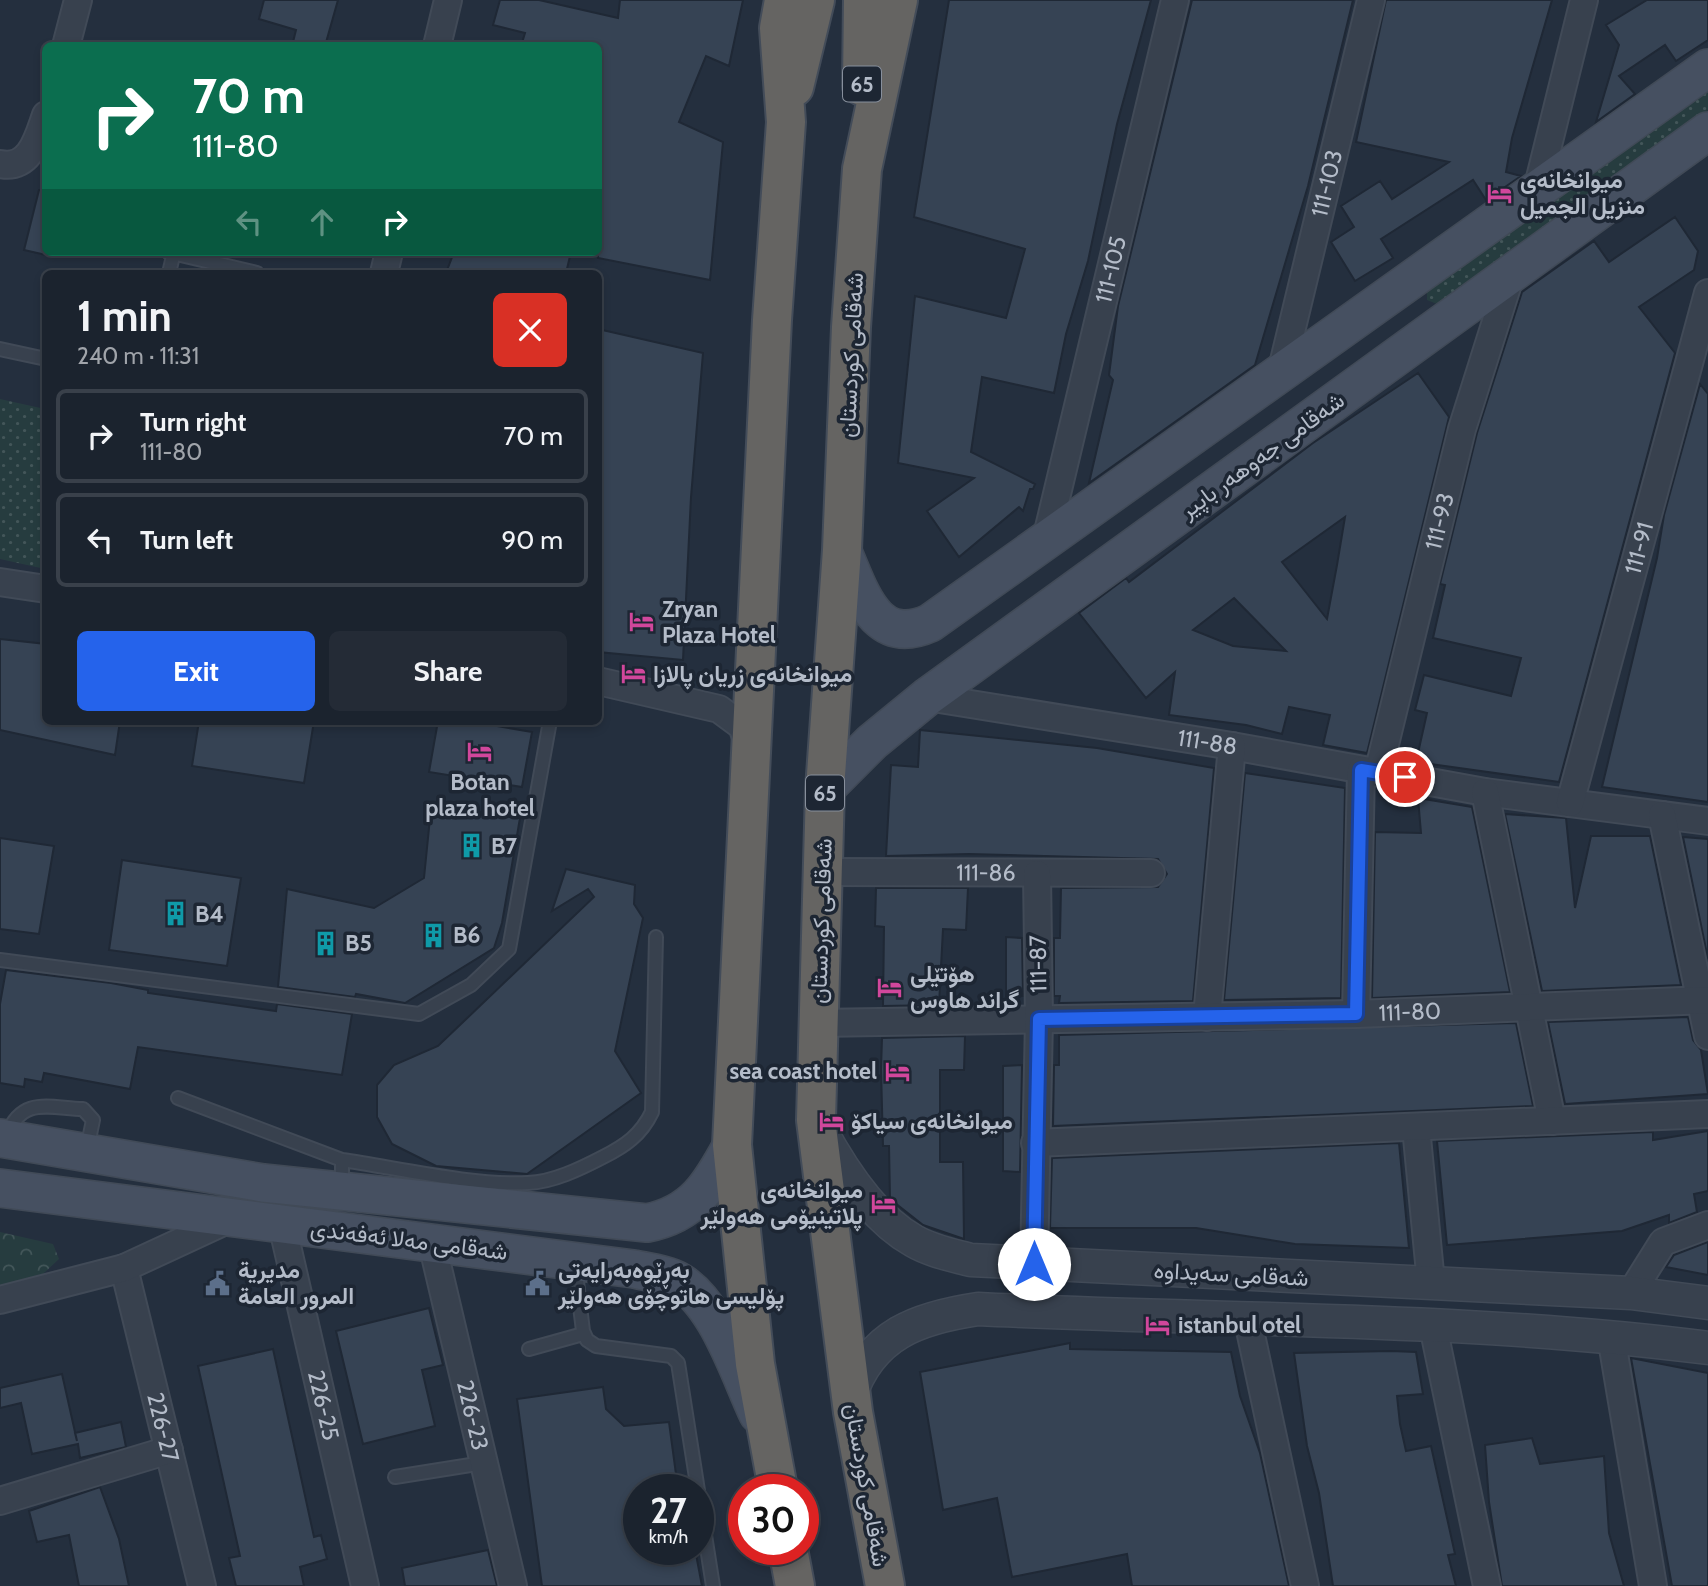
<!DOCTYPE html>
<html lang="en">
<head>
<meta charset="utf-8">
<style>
	body { margin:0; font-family:Cabin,Vazirmatn,sans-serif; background:#242b36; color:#f1f3f6; height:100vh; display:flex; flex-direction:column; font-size:26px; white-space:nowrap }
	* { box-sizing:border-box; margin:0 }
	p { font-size:23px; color:#a0a4aa }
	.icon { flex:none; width:38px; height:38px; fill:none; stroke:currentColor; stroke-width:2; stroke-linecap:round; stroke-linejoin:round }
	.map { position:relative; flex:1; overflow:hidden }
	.details { position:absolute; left:42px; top:270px; width:560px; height:455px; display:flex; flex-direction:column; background:#1b232e; border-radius:10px; box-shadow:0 4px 10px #0003,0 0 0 2px #39404a }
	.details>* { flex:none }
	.guide { position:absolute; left:42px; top:42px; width:560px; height:214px; border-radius:10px; box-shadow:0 4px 10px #0003,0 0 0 2px #39404a; background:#0b6e4f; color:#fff; overflow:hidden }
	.speed { position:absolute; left:623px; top:1474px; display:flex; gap:14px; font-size:35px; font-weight:700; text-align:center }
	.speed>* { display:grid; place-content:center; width:91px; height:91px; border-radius:50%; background:#1b232e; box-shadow:0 4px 10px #0003,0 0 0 2px #39404a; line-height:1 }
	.speed small { font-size:18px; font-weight:400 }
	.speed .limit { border:10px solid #d22; background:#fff; color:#111 }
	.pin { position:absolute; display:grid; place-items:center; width:60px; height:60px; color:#fff; margin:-30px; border:4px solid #fff; border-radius:50%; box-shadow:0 2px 7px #0007 }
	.me { position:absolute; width:77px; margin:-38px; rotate:0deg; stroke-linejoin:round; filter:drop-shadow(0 0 5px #0008) }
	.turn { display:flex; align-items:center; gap:24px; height:147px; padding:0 35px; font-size:32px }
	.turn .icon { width:91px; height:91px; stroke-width:2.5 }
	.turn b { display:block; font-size:49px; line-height:60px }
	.lanes { display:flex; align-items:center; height:66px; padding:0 35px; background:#0003; justify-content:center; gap:35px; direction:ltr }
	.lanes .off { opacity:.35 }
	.round { display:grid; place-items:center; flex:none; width:74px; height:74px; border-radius:10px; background:#242b36 }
	.overview { display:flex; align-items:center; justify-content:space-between; height:119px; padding:0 35px }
	h1 { font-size:42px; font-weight:700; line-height:52px }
	.button { display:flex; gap:14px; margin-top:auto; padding:14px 35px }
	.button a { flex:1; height:80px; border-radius:10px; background:#2563eb; color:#fff; font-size:28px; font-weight:700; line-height:80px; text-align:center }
	.button a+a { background:#242b36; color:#f1f3f6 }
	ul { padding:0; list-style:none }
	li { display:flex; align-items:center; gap:21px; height:94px; margin:0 14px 10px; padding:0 21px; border:4px solid #39404a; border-radius:10px }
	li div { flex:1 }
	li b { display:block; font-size:26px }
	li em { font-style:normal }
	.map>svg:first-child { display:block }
</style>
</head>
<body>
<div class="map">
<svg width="1708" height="1586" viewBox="0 0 1708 1586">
	<defs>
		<pattern id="grass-dots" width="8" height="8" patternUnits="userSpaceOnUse" patternTransform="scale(1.75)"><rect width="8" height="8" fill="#263c3f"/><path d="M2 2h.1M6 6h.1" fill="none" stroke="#435659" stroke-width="1.8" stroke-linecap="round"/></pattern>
		<pattern id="forest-crowns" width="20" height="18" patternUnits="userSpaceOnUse" patternTransform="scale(1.75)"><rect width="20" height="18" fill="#263c3f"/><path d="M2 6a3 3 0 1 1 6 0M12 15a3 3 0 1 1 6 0" fill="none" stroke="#435659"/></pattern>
	</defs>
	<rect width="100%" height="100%" fill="#242f3e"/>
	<path fill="url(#grass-dots)" d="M1708 90V110L1437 304 1427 300V290Z
		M0 399 45 409V569L0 559Z"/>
	<path fill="url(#forest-crowns)" d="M0 1232 53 1244 59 1259 43 1274 0 1286Z"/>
	<path fill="#364354" stroke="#1f2835" stroke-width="2" fill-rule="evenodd" d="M264 0H338L325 46H292L296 30 259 19Z
		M500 0H539L618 18 620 0H743L729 66 706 56 679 122 723 142 710 280 598 258V46H521L525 33 493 25Z
		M949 0H1151L1117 124 1088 261 1066 334 1054 393 982 377 971 452 1035 484 1033 489H1030L1023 511 1019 507 959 557 927 511 974 478 898 463 915 296 1006 318 1025 249 914 217Z
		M1192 0H1353L1308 186 1255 365 1089 483 1113 380 1109 375 1118 306Z
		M1386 0H1552L1512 138 1506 172 1521 176 1486 200 1473 180 1381 239 1393 258 1355 281 1331 242 1354 227 1341 206 1380 181 1392 199 1449 162 1356 142Z
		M1647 0H1708V40L1676 61 1665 45 1619 76 1635 94 1596 122 1619 45 1606 25Z
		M39 190H46V255L24 250Z
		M1675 217 1698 251 1694 270 1639 307 1675 353 1559 782 1416 762 1427 713 1415 710 1424 675 1511 696 1521 658 1433 638 1445 585 1440 584 1477 433 1522 292 1594 241 1609 262Z
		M454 252H571L566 273H446Z
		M598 329 703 353 691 497 683 660 598 652 602 548 598 547Z
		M1418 373 1449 417 1367 753 1323 745 1330 715 1289 707 1282 734 1246 725 1169 715 1175 672 1146 698 1079 613 1126 578 1129 582 1313 443ZM1345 517 1337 565 1327 619 1282 562ZM1234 598 1286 651 1233 646 1193 630Z
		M1700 384 1708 394V802L1602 787 1657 558 1664 515Z
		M0 639 46 644V721H120L115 755 0 730Z
		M199 721H314L304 783 192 766Z
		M438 721H468L532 732 522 787 429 772Z
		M920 730 1097 748 1214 768 1193 1001 1059 1003 1060 996H1054V938H1060L1061 888 1158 887 1167 874 1158 859 969 854 886 856 891 765 918 767Z
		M1245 773 1345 788 1341 998 1224 1000Z
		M1418 798 1472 807 1510 992 1372 998 1375 832 1421 833Z
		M431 808 520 818 502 923 494 948 405 1003 356 994 355 997 278 987 287 889 374 908 424 878Z
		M1505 814 1566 818 1575 908 1591 836H1650L1681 985 1542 991Z
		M1683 837 1708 839V959Z
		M0 838 54 846 39 934 0 929Z
		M122 860 241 878 227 966 109 950Z
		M566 869 635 885 634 904 643 918 615 1051 641 1093 527 1174 436 1166 392 1144 377 1117V1085L394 1065 438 1046 594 897 588 889 552 911Z
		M876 888H968L966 930 943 929 939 1005 883 1006 884 927 875 926Z
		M1006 937 1022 938 1023 996H1006Z
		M6 970 111 983 148 990V993L276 1011 277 1004 352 1014 342 1075 138 1047 130 1089 44 1073 42 1082 25 1079 24 1087 0 1083V1004Z
		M1688 1017 1693 1040 1701 1050 1708 1094 1565 1104 1548 1022Z
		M1516 1023 1533 1106 1053 1126 1054 1065H1059V1035Z
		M965 1036 964 1070H940V1162H963L964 1239 923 1225 890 1199 889 1146H883L881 1069 882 1038Z
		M1022 1065 1020 1172 1003 1171V1066Z
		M1708 1131V1191L1694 1194 1697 1212 1669 1223V1215L1622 1231 1447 1245 1437 1141 1653 1132V1140Z
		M1399 1143 1409 1248 1295 1244 1196 1228H1050L1052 1158Z
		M1708 1242V1275L1666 1267 1674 1255Z
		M429 1308 443 1365 422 1370 435 1426 363 1444 336 1331Z
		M1070 1343V1349L1231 1352 1240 1396 1260 1453 1289 1586H1132L1127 1554 1012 1577 997 1498 943 1510 920 1372Z
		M273 1349 314 1537 321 1535 327 1559 300 1567 304 1586H236L229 1558 240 1556 198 1366Z
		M1391 1351 1416 1352 1423 1394 1397 1396 1400 1424 1406 1451 1431 1446 1455 1554 1448 1555 1456 1586H1333L1319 1493 1307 1446 1294 1353Z
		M1631 1358 1708 1373V1586H1672Z
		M62 1374 77 1441 75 1433 121 1422 126 1447 80 1458 78 1444 32 1454 21 1403 0 1408V1388Z
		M603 1387 606 1409 624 1426 669 1422 678 1489H639V1549H695L702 1586H542L517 1399Z
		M1532 1438 1540 1464 1604 1456 1609 1533 1624 1586H1502L1489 1502 1485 1445Z
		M100 1487 119 1539 129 1586H79L69 1535 37 1542 29 1511Z
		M488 1550 497 1586H405L402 1568Z"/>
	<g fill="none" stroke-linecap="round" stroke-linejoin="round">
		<defs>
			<path id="service" d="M168 252 257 273
				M169 273 174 252
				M0 349 46 359
				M0 960 419 1014 471 985 509 949 550 721
				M178 1098 342 1160V1187
				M7 1135C22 1096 49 1108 83 1109L93 1120 87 1149
				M342 1160C397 1168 474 1186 528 1183 553 1182 580 1169 603 1157 625 1146 641 1135 652 1112L656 937
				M575 1265 583 1331 587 1340 596 1346 671 1356 678 1363 713 1586
				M529 1349 583 1334
				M395 1477 483 1463"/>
			<g id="minor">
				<path d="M66 46 78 0"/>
				<path d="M437 46 448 0"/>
				<path d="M0 164C31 170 38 137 46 115"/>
				<path d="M1537 190 1584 0"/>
				<path d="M384 273 389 252"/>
				<path id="s1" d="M1282 369 1371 0"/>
				<path id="s2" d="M1046 540 1175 0"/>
				<path d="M0 582 46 589"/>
				<path d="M598 681 719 709 742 726 750 748"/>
				<path id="s3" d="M927 697 1232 746 1485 792 1708 821"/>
				<path id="s4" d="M1378 773 1462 429 1511 274"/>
				<path d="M1485 792 1552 1121"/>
				<path id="s5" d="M1570 803 1708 293"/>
				<path d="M1662 815 1708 1036"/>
				<path id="s6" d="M822 872 1151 873"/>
				<path d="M1356 1014 1361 770"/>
				<path d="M1207 1017 1232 746"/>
				<path id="s7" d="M818 1023 1356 1014 1708 1000"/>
				<path d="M1416 1127 1431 1283"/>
				<path d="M1035 1143 1708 1114"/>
				<path id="s8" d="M282 1224 365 1586"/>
				<path id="s9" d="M432 1243 513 1586"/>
				<path d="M1034 1264 1039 1019 1037 874"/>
				<path id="s10" d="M124 1268 202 1586"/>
				<path d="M1631 1293 1663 1242 1708 1225"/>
				<path d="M0 1300 124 1268 232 1218"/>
				<path d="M1248 1321 1305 1586"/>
				<path d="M1433 1326 1487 1586"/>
				<path d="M1611 1336 1653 1586"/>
				<path d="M0 1501 169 1450"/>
			</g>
			<path id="tertiary" d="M820 1129C841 1168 874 1219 914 1241 931 1251 952 1255 971 1260L1631 1293 1708 1303
				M850 1396C871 1334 918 1318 978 1309 1221 1321 1466 1317 1708 1348"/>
			<path id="secondary" d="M842 550C860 590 874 648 930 623 1189 437 1449 253 1708 68
				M825 789 872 742 927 697 1708 131
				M0 1138 263 1183 647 1223C694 1214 711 1184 732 1145
				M0 1188 634 1269C647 1272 660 1273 672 1278 715 1295 739 1374 758 1414"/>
			<path id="trunk" d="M862 86 863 0
				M794 87 815 0
				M778 1489 755 1364 732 1145 772 320 786 122 779 28 784 0
				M788 1549 795 1586
				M885 1586 853 1412 816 1120 825 789 842 550 851 327 862 169 898 0"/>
		</defs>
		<use href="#service" stroke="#414a57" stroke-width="16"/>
		<use href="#minor" stroke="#414a57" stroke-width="30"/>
		<use href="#tertiary" stroke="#414a57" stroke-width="35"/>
		<use href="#secondary" stroke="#414a57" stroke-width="40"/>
		<use href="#trunk" stroke="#434c59" stroke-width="42"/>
		<use href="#service" stroke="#38414e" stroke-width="12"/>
		<use href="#minor" stroke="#38414e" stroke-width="26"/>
		<use href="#tertiary" stroke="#38414e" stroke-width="32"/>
		<use href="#secondary" stroke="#465061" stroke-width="37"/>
		<use href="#trunk" stroke="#656462" stroke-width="38"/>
	</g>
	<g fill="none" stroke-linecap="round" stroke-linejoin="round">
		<defs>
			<path id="route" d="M1034 1264 1039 1019 1356 1014 1361 770 1405 777"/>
		</defs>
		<use href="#route" stroke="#184099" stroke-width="18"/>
		<use href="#route" stroke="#2563eb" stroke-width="12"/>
	</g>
	<defs>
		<symbol id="hotel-bare" viewBox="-9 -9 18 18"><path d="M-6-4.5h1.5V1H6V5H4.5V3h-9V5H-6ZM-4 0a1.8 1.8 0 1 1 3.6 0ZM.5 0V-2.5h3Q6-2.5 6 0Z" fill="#d1479c" stroke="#1d2633" stroke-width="2.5" paint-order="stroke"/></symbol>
		<symbol id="building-bare" viewBox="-9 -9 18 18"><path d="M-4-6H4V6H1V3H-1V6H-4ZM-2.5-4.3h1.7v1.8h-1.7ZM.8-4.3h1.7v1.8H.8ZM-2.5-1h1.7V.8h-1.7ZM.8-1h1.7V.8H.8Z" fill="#0f9aa8" stroke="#1d2633" stroke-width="2.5" paint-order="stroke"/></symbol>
		<symbol id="civic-bare" viewBox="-9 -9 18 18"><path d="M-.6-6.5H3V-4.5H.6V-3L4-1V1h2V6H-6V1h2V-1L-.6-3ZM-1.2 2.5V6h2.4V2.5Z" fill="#5c6f8a" stroke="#1d2633" stroke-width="2.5" paint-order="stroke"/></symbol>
	</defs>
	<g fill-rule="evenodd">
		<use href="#hotel-bare" x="1482" y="176" width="35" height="35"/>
		<use href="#hotel-bare" x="624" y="604" width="35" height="35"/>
		<use href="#hotel-bare" x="616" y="656" width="35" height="35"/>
		<use href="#hotel-bare" x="462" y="734" width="35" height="35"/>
		<use href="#building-bare" x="454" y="828" width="35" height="35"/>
		<use href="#building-bare" x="158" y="896" width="35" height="35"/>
		<use href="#building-bare" x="416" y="918" width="35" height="35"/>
		<use href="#building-bare" x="308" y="926" width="35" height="35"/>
		<use href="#hotel-bare" x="872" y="970" width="35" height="35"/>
		<use href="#hotel-bare" x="880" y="1054" width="35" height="35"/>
		<use href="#hotel-bare" x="814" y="1104" width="35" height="35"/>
		<use href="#hotel-bare" x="866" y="1186" width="35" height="35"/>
		<use href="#civic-bare" x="200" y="1266" width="35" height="35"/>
		<use href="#civic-bare" x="520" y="1266" width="35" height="35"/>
		<use href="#hotel-bare" x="1140" y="1308" width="35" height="35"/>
	</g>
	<g text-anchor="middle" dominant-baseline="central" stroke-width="7" stroke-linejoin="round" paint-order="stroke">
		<g fill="#1d2633" stroke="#878f9c" stroke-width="2">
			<rect x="843" y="66.5" width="38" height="35" rx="5"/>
			<rect x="806" y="775.5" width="38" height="35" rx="5"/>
		</g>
		<g font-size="21" font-weight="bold" fill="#b4bcc9">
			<text x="862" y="84">65</text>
			<text x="825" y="793">65</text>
		</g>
		<g font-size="23" font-weight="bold" fill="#b4bcc9" stroke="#1d2633" text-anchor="start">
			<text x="1520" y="180">میوانخانەی<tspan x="1520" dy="26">منزیل الجمیل</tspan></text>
			<text x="662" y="609">Zryan<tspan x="662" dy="26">Plaza Hotel</tspan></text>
			<text x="653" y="674">میوانخانەی زریان پالازا</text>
			<text x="480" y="782" text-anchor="middle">Botan<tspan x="480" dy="26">plaza hotel</tspan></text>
			<text x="491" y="846">B7</text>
			<text x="195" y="914">B4</text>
			<text x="453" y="935">B6</text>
			<text x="345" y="943">B5</text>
			<text x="910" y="974">هۆتێلی<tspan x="910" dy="26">گراند هاوس</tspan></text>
			<text x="877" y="1071" text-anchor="end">sea coast hotel</text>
			<text x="851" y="1121">میوانخانەی سیاکۆ</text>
			<text x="863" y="1190" text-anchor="end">میوانخانەی<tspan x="863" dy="26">پلاتینیۆمی هەولێر</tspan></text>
			<text x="238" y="1270">مديرية<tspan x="238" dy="26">المرور العامة</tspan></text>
			<text x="558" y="1270">بەڕێوەبەرایەتی<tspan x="558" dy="26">پۆلیسی هاتوچۆی هەولێر</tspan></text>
			<text x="1178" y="1325">istanbul otel</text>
		</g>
		<g font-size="23" fill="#b4bcc9" stroke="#1d2633">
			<text stroke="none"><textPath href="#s1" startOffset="191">111-103</textPath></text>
			<text stroke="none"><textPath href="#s2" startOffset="278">111-105</textPath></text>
			<text transform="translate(851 355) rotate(-87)">شەقامی کوردستان</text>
			<text transform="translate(1262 455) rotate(-36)">شەقامی جەوهەر باپیر</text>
			<text stroke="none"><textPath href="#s4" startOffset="259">111-93</textPath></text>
			<text stroke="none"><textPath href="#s5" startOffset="264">111-91</textPath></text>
			<text stroke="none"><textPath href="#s3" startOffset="284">111-88</textPath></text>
			<text stroke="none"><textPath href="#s6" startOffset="164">111-86</textPath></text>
			<text transform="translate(821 921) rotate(-88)">شەقامی کوردستان</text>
			<text transform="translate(1038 964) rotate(-91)">111-87</text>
			<text stroke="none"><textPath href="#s7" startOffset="592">111-80</textPath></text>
			<text transform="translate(409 1240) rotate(7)">شەقامی مەلا ئەفەندی</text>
			<text transform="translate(1231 1274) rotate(3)">شەقامی سەیداوە</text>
			<text stroke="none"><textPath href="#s8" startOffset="186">226-25</textPath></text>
			<text stroke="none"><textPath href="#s9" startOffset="177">226-23</textPath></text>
			<text stroke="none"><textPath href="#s10" startOffset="164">226-27</textPath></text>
			<text transform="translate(867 1485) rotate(80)">شەقامی کوردستان</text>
		</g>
	</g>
</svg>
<div class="speed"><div>27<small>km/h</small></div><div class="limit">30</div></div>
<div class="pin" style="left:1405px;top:777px;background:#d93025"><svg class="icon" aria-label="arrive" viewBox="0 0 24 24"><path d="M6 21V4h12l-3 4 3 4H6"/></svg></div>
<svg class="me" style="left:1034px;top:1264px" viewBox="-20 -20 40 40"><circle r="19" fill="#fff"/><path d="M0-13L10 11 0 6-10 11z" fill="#2563eb"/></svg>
<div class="guide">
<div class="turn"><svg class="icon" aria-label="right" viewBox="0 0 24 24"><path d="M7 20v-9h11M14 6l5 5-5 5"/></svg><div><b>70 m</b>111-80</div></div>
<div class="lanes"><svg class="icon off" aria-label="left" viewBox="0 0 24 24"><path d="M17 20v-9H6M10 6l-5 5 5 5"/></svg><svg class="icon off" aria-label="ahead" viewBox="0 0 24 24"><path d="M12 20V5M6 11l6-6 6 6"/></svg><svg class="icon" aria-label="right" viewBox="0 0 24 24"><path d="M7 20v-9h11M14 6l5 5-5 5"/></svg></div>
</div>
<section class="details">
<div class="overview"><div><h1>1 min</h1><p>240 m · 11:31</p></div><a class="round" style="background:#d93025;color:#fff"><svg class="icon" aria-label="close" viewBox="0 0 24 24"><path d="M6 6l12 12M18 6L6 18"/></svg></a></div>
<ul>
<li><svg class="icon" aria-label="right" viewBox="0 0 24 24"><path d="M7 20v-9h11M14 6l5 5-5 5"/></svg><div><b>Turn right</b><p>111-80</p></div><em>70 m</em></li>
<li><svg class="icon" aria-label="left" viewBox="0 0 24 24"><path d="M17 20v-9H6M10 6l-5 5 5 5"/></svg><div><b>Turn left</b></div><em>90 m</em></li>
</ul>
<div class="button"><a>Exit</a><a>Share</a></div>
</section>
</div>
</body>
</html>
